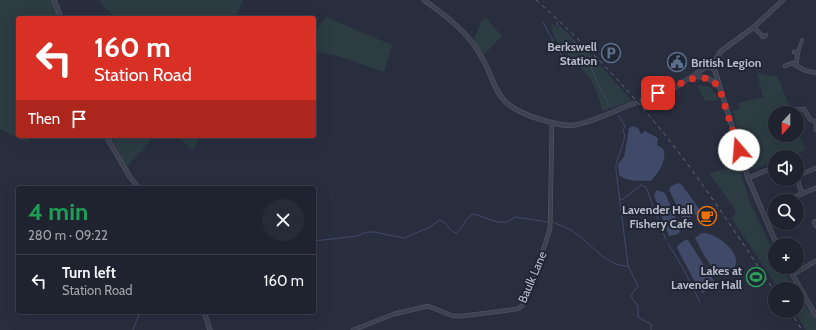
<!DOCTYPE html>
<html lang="en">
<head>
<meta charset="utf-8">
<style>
	body { margin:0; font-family:Cabin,sans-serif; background:#272a37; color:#f1f3f6; height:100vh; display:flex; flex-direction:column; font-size:15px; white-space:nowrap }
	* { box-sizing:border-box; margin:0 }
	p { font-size:13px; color:#a1a4aa }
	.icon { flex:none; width:22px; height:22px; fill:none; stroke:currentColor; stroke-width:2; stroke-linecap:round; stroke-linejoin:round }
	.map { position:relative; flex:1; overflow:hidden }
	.sheet { position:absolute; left:16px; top:186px; width:300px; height:128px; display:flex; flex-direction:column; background:#1f222f; border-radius:4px; box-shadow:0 4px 16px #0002,0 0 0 1px #3c3f4b }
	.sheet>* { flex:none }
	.hud { position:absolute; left:16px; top:16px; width:300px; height:122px; border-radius:4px; box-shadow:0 4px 16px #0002,0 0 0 1px #3c3f4b; background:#d93025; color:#fff; overflow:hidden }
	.needle { width:26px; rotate:201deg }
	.tools { position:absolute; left:768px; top:106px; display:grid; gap:8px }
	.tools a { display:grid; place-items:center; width:36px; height:36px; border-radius:50%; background:#1f222f; box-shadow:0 4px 16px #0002,0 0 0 1px #3c3f4b; font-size:20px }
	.pin { position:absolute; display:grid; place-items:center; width:34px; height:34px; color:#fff; margin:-17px; border-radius:8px; box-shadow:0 2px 6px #0006 }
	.me { position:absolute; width:44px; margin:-22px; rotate:342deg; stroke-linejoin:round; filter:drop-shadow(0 0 3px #0008) }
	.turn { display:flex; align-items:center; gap:14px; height:84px; padding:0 12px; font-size:18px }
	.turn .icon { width:52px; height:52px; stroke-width:2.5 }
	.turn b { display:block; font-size:28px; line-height:34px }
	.then { display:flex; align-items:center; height:38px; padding:0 12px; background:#0003; gap:8px; font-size:15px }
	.round { display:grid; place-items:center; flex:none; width:42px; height:42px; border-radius:21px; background:#272a37 }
	.headline { display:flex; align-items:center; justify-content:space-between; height:68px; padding:0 12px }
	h1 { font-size:24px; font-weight:700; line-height:30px; color:#1e9e55 }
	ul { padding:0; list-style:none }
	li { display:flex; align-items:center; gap:12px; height:52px; padding:0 12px; border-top:1px solid #3c3f4b }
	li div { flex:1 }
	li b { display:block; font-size:15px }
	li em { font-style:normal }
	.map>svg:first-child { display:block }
</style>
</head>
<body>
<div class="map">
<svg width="816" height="330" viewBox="0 0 816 330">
	<rect width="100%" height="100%" fill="#292e3f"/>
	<path fill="#2c3c42" d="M0 0H52L59 18H18V136H32L28 143 0 129Z
		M100 0H243L235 18H116L104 7Z
		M326 17 392 45 384 72 338 56 314 51 318 28Z
		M486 18 502 36 484 55 474 40 482 20Z
		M551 22 588 52 632 101 603 111C599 102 597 90 592 82 581 62 550 47 551 22Z
		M757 73 778 77 792 113H775V135H797V128L805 150 787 157H775V161L750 170 732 111 740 109 738 103 763 97Z
		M697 85C710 85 713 89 719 100L705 101Z
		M110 136H155L127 166Z
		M177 136H201L193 150Z
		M736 157 750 203 775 254V267H782L795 289H779L732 219 736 211 709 173 731 168 728 160Z
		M797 293 816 321V330H806L794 311H797Z"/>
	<path fill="#404967" d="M633 126 638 128 641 134 645 131 658 138 657 145 664 150C666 163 659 171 651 181 638 180 630 183 619 175L618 164 624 157 629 128Z
		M678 183 682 185 700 210 699 213 684 220 669 190 671 186Z
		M657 190 665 193 681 230 678 234 669 236 654 195Z
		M702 233C714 232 736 248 736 261 736 268 730 273 726 277H719L705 257 695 238Z
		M685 240H688L714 281 712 285 703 293 699 290 677 248 678 245Z"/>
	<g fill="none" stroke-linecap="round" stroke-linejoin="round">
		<path stroke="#404967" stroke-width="1" d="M543 22 559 52 569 63
			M557 22V25C565 33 575 40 581 50 594 68 598 89 611 107
			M619 116 625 126 623 131 625 135 623 144 616 164V170L628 266 638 286 631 296 638 306V317L652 325 651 330
			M620 199 622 200 641 185 646 187 666 240
			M553 222C561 226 571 229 578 235 593 246 608 267 628 266
			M314 241 357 236 367 232H374L404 238 430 227 439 220C447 221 448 231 456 233 464 228 463 219 474 214L497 222H507L515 217 548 222
			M668 243 684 270 700 302
			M133 330 140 312"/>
		<defs>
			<path id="pedestrian" d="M798 52 802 40"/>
			<path id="minor" d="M754 27 763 37 766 35
				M794 52H798L796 65
				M785 66 792 63 804 70 816 73
				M792 110 804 109 810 119 816 122
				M816 123V130
				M797 176 816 168
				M748 178 775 167
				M797 178 802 194
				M784 201 816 188
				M816 221 814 222 816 226
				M792 275 816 261
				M353 330 394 314 428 306 453 316H463L517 309 522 306 535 275 550 229 552 123"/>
			<path id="tertiary" d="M54 0 61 18
				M424 0C442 13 461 27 474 45 501 82 486 103 539 119 550 122 563 127 575 125 595 121 616 110 635 103
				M712 67 715 71 748 178 777 245
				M712 67 720 52 754 27 783 0
				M690 78C702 75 709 77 718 86
				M642 100 646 97 673 89 706 67H712
				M106 136 130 177 139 188
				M788 267 816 316
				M204 312 210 330"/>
		</defs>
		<use href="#pedestrian" stroke="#575c6a" stroke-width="3.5"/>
		<use href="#minor" stroke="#575c6a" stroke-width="4.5"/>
		<use href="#tertiary" stroke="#575c6a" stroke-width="5"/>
		<use href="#pedestrian" stroke="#3d4150" stroke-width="2.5"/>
		<use href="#minor" stroke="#3d4150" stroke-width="3.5"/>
		<use href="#tertiary" stroke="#3d4150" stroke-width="4"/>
		<path stroke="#5f6476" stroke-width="1" stroke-dasharray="4 4" stroke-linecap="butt" d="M536 0C591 49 642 103 686 162 717 204 746 248 775 292
			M790 311 802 330"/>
	</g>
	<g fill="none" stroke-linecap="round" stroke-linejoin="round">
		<path stroke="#d93025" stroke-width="7" stroke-dasharray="0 12.6" d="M658 93 673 88 688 79 710 78 719 87 739 150"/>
	</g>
	<defs>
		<symbol id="parking-ring" viewBox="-11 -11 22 22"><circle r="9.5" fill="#212635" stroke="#5c6f8a" stroke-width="1.5"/><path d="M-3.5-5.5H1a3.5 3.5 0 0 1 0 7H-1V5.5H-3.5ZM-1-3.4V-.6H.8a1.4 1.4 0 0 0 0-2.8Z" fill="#5c6f8a"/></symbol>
		<symbol id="civic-ring" viewBox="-11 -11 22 22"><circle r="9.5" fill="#212635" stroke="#5c6f8a" stroke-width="1.5"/><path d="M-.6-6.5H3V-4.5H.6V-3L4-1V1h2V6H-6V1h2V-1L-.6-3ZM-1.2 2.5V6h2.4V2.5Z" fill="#5c6f8a"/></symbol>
		<symbol id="cafe-ring" viewBox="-11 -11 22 22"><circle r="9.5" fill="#212635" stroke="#e8710a" stroke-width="1.5"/><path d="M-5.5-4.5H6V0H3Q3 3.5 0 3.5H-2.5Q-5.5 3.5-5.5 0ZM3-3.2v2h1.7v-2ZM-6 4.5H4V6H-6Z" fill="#e8710a"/></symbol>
		<symbol id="stadium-ring" viewBox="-11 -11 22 22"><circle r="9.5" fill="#212635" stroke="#2e9e5b" stroke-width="1.5"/><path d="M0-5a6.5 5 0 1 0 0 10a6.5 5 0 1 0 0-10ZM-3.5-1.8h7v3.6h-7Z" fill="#2e9e5b"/></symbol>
	</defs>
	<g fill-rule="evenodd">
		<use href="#parking-ring" x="600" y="42" width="22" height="22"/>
		<use href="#civic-ring" x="666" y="51" width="22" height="22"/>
		<use href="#cafe-ring" x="696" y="205" width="22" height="22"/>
		<use href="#stadium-ring" x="745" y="266" width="22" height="22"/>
	</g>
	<g text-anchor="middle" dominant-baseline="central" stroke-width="4" stroke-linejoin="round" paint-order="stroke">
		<g font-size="12" font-weight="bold" fill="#b9bcca" stroke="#212635" text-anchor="end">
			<text x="597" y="46">Berkswell<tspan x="597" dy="14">Station</tspan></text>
			<text x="691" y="62" text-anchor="start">British Legion</text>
			<text x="693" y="209">Lavender Hall<tspan x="693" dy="14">Fishery Cafe</tspan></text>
			<text x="742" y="270">Lakes at<tspan x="742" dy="14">Lavender Hall</tspan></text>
		</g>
		<g font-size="12" fill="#b9bcca" stroke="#212635">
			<text transform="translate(532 277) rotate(-67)">Baulk Lane</text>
		</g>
	</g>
</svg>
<div class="tools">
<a><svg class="needle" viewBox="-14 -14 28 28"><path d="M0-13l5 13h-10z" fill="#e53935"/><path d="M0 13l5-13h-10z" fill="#a1a4aa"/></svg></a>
<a><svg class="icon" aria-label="sound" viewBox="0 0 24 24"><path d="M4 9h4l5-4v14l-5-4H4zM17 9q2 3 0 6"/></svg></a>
<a><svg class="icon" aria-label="search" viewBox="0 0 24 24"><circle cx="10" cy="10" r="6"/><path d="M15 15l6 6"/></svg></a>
<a>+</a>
<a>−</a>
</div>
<div class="pin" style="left:658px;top:93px;background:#d93025"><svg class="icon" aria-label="arrive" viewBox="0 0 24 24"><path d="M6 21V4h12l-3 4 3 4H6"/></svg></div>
<svg class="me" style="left:739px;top:150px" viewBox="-20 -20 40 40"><circle r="19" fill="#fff"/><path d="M0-13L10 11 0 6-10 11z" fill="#d93025"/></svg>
<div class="hud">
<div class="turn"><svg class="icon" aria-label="left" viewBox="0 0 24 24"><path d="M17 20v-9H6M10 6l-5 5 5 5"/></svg><div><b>160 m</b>Station Road</div></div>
<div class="then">Then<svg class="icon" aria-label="arrive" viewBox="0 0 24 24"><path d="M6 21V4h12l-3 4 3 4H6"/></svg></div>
</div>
<section class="sheet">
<div class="headline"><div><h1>4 min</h1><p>280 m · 09:22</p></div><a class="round"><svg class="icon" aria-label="close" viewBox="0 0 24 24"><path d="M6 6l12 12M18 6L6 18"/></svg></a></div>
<ul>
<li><svg class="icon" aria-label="left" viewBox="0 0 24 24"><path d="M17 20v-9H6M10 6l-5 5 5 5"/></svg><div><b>Turn left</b><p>Station Road</p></div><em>160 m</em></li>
</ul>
</section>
</div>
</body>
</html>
